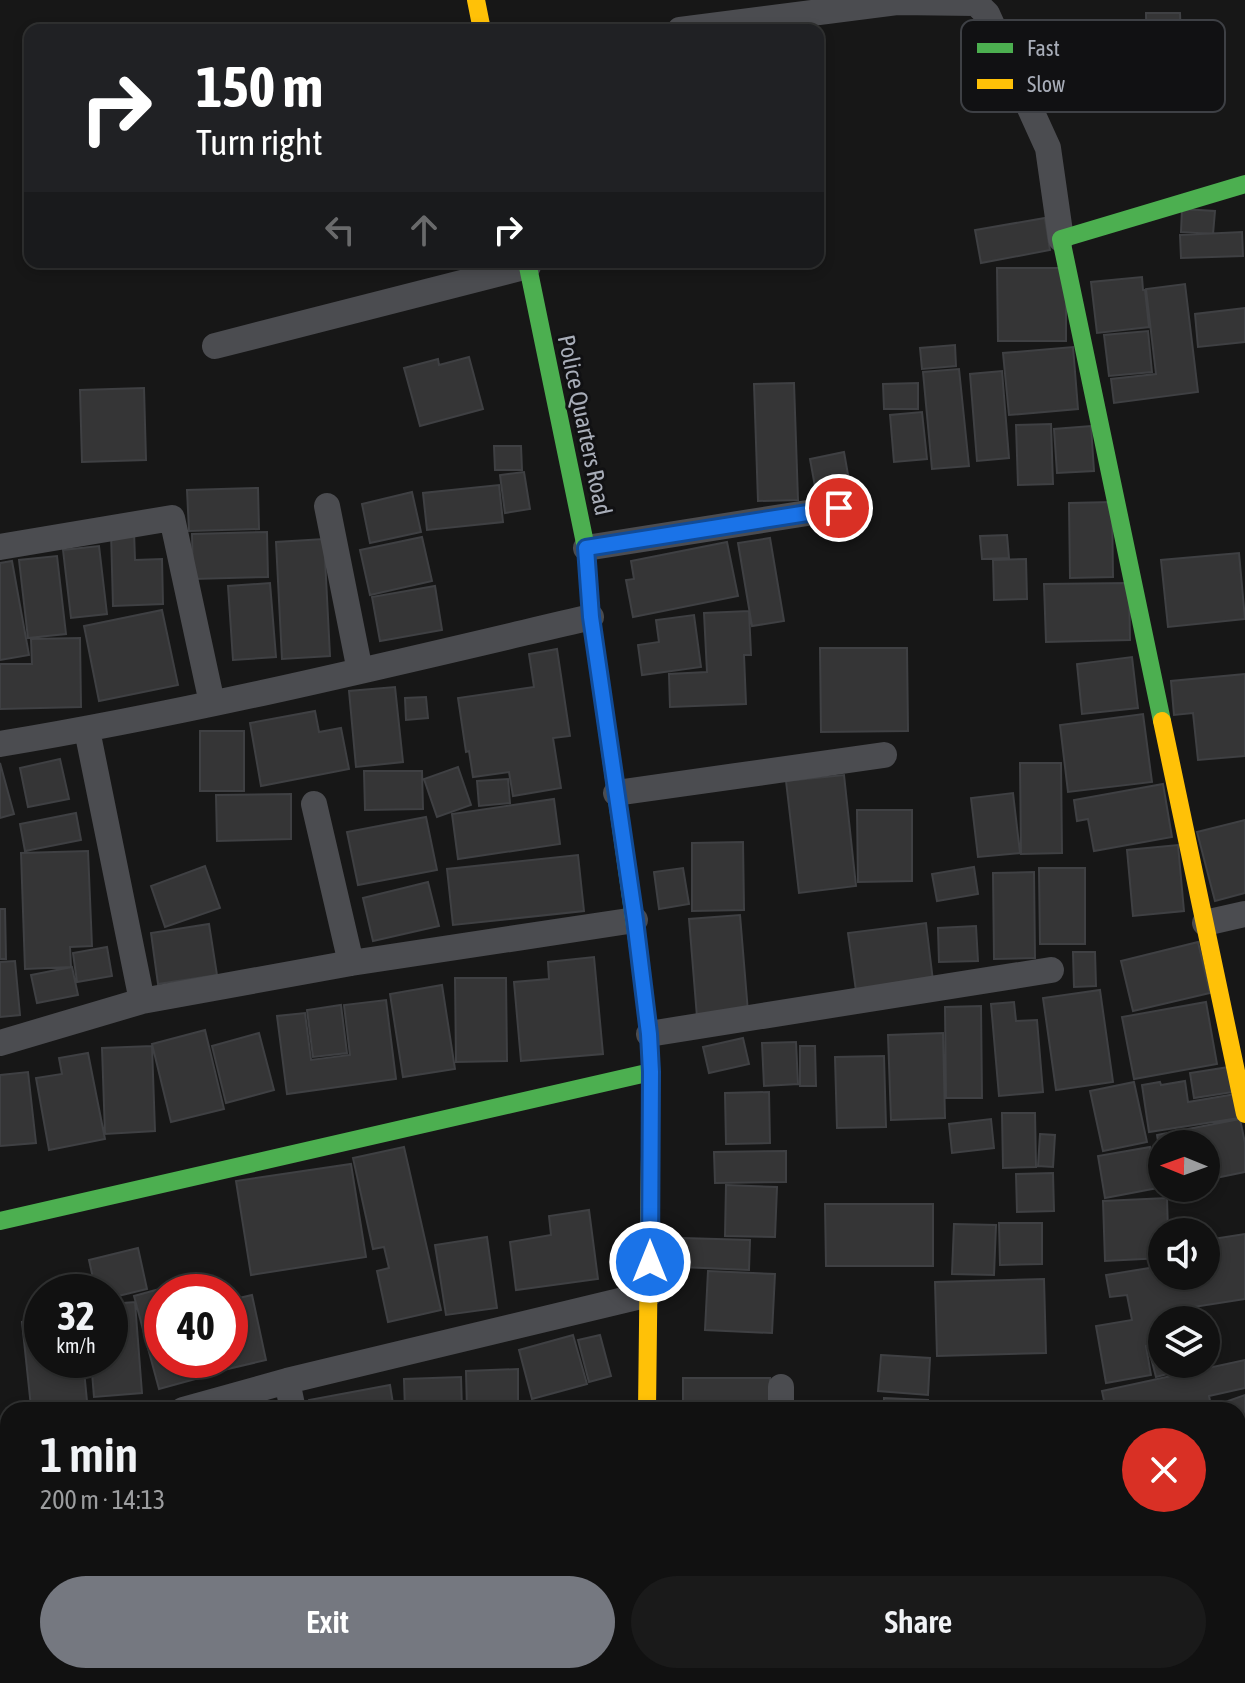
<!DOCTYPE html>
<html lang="en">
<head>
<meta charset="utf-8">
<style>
	body { margin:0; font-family:"Asap Condensed",sans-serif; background:#1a1a1a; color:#f1f3f6; height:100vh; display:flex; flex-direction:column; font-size:30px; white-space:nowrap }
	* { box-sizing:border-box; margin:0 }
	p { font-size:26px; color:#9c9d9f }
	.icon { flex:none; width:44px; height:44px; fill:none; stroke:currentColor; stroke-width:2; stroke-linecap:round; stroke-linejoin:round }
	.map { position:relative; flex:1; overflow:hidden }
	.drawer { position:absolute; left:0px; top:1402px; width:1246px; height:282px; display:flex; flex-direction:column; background:#111; border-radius:24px 24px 0 0; box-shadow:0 4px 12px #0003,0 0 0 2px #303131 }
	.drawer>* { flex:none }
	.hud { position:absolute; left:24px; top:24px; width:800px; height:244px; border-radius:16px; box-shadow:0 4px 12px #0003,0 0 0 2px #303131; background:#202124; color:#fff; overflow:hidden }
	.needle { width:52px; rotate:271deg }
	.tools { position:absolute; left:1148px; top:1130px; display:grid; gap:16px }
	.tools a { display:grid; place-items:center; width:72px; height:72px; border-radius:50%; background:#111; box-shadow:0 4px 12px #0003,0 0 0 2px #303131; font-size:40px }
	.speed { position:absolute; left:24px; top:1274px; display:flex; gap:16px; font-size:40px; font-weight:700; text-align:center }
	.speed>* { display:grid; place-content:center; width:104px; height:104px; border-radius:50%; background:#111; box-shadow:0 4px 12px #0003,0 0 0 2px #303131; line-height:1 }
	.speed small { font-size:20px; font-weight:400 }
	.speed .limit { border:12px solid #d22; background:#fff; color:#111 }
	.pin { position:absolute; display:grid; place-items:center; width:68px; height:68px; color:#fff; margin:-34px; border:4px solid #fff; border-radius:50%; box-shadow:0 2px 8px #0007 }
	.me { position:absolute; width:88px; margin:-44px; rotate:0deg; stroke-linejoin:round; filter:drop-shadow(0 0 6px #0008) }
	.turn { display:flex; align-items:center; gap:28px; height:168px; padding:0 40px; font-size:36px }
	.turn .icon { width:104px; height:104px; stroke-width:2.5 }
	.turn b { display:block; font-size:56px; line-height:68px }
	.lanes { display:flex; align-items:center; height:76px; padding:0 40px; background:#0003; justify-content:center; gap:40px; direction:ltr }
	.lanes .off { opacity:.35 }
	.round { display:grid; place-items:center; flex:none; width:84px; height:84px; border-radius:42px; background:#1a1a1a }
	.summary { display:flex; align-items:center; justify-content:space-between; height:136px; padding:0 40px }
	h1 { font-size:48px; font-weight:600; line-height:60px }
	.cta { display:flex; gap:16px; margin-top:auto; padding:16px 40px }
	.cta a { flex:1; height:92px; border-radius:48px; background:#757880; color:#fff; font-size:32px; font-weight:600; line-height:92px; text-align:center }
	.cta a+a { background:#1a1a1a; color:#f1f3f6 }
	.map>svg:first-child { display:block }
</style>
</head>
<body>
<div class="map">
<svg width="1245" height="1683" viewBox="0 0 1245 1683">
	<rect width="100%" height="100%" fill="#171717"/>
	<path fill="#353536" stroke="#3f4043" stroke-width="2" d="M1146 13H1180L1182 67 1147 68Z
		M1182 209 1215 211 1213 234 1181 232Z
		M1045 218 1050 250 981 263 975 230Z
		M1242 232 1243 256 1181 258 1180 235Z
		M997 268H1066V341H998Z
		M1142 277 1143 290H1145L1149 327 1097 333 1091 282Z
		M1185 284 1198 392 1114 403 1111 379 1156 374 1146 289Z
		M1245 308V342L1198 347 1195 314Z
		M1148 331 1152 372 1109 376 1104 335Z
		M955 345 956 366 922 369 920 348Z
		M1073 347 1078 409 1009 415 1003 353Z
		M469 357 483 409 420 426 404 368 438 359 439 365Z
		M959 369 969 466 932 469 923 372Z
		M1002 371 1009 458 977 461 970 374Z
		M794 383 798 500 758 501 754 384Z
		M918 383V409H884L883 384Z
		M144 388 146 460 82 462 80 390Z
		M922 412 927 459 894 462 890 415Z
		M1051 424 1053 484 1018 485 1016 425Z
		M1091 426 1094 471 1057 473 1054 429Z
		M494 446H521L522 470H495Z
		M844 452 850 486 816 492 810 459Z
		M524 472 530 509 505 513 500 475Z
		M499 485 503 522 427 530 423 493Z
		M258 488 259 529 189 531 187 490Z
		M412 492 421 532 370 543 362 504Z
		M1112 502 1113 577 1070 578 1069 503Z
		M134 531 135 560 162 559 163 604 113 606 111 532Z
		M267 532 268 577 193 579 192 534Z
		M1007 535 1009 558 982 559 980 536Z
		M422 537 432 581 370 595 360 550Z
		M770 538 784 621 752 626 738 543Z
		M324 539 330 656 282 659 276 542Z
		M727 542 738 596 633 617 626 580 634 579 631 561Z
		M99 546 107 614 71 618 63 550Z
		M1239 553 1245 619 1168 627 1161 560Z
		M57 556 66 634 28 638 19 560Z
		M1026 559 1027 599 994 600 993 560Z
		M12 561 29 655 0 660V563Z
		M270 583 276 657 233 660 228 586Z
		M1129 583 1130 640 1046 642 1044 584Z
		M435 586 442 630 380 641 372 597Z
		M162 610 178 685 99 701 84 626Z
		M749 611 751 655H744L746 704 670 707 669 674 707 672 704 613Z
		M694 615 701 667 642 675 638 645 659 642 656 620Z
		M80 638 81 707 0 709V664H32L31 639Z
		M820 648H907L908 731 821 732Z
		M557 649 570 736 553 738 561 788 513 796 509 772 473 777 469 751 466 752 458 698 534 687 529 654Z
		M1132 657 1138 708 1082 714 1077 664Z
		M1245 674V756L1198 760 1193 713 1174 715 1171 681Z
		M395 687 403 762 356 767 349 691Z
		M426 697 428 718 406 720 405 698Z
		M315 711 319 732 341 728 349 769 261 786 250 723Z
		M1143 714 1152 782 1068 792 1060 725Z
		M200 731H244V791H200Z
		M60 759 69 799 28 807 20 768Z
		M0 763 14 814 0 818Z
		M1020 763H1061L1062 853 1021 854Z
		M458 767 471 805 437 817 424 779Z
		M364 771H422L423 809 365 810Z
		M844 775 856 886 799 893 786 781Z
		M508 779 510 803 479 806 477 781Z
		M1163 784 1172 837 1094 851 1088 819 1077 821 1074 800Z
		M1013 793 1020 853 978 857 971 798Z
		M291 794V839L217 841 216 795Z
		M554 799 560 844 458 859 452 814Z
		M857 810H912V881L858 882Z
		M76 813 81 840 25 851 20 824Z
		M426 817 437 870 358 885 347 832Z
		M1245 820V893L1215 901 1197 832Z
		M743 842 744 910 692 911V843Z
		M1178 845 1184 911 1133 916 1127 850Z
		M88 851 92 946 70 947 71 967 25 969 21 853Z
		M578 855 584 911 453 925 447 869Z
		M205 866 220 908 165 927 151 886Z
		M974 867 978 894 937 901 932 874Z
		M683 868 689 904 659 909 654 872Z
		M1039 868H1085V944H1040Z
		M1034 872 1035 958 994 959 993 873Z
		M428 882 439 926 373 941 363 898Z
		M0 909H5L6 959H0Z
		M740 915 748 1012 697 1017 689 919Z
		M926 923 933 981 856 991 848 933Z
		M209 924 217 975 158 984 151 933Z
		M976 926 978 961 939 962 938 928Z
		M1198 942 1210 993 1133 1011 1121 961Z
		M107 947 112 976 77 982 73 953Z
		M1073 952H1095L1096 986 1074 987Z
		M594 957 603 1054 521 1061 514 982 549 979 548 962Z
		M15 961 20 1015 0 1017V962Z
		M72 967 78 995 37 1003 31 975Z
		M455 978H506L507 1061 456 1062Z
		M442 985 455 1069 403 1077 390 994Z
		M1100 990 1113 1082 1056 1090 1043 998Z
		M386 1000 396 1079 287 1094 277 1016 305 1013 311 1060 350 1055 344 1005Z
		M1014 1002 1016 1021 1037 1020 1043 1092 999 1096 991 1004Z
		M1206 1002 1217 1064 1134 1079 1122 1017Z
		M341 1005 347 1053 313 1057 307 1010Z
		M981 1006 982 1098H946L945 1007Z
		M205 1030 224 1109 171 1122 152 1044Z
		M259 1033 274 1090 226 1103 212 1046Z
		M943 1033 945 1118 891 1120 888 1035Z
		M743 1038 749 1064 709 1073 703 1047Z
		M796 1042 798 1084 764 1086 762 1043Z
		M152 1046 155 1131 105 1134 102 1048Z
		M800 1046H815L816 1086H800Z
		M88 1053 105 1139 49 1150 36 1078 62 1074 59 1058Z
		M884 1056 886 1127 837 1128 835 1057Z
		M1229 1067 1233 1092 1194 1098 1190 1073Z
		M28 1072 36 1143 0 1146V1075Z
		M1185 1081 1188 1102 1236 1094 1239 1118 1149 1132 1142 1085 1160 1082 1161 1085Z
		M1134 1082 1147 1142 1103 1151 1090 1091Z
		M769 1092 770 1143 726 1144 725 1093Z
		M1002 1113H1035L1036 1167 1003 1168Z
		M991 1119 994 1148 952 1153 949 1124Z
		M1240 1119 1245 1143V1172L1206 1180V1144H1162V1162L1157 1135Z
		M1040 1134 1055 1135 1053 1167 1038 1166Z
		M404 1147 441 1310 388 1322 377 1271 389 1268 384 1247 373 1249 353 1158Z
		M1150 1147 1158 1188 1105 1198 1098 1156Z
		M786 1151V1182L715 1183 714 1152Z
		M351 1164 366 1257 251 1275 236 1181Z
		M1053 1173 1054 1211 1017 1212 1016 1174Z
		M726 1185 777 1187 775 1237 725 1236Z
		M1167 1198 1168 1232H1162V1258L1105 1261 1103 1201Z
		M825 1204H933V1266H826Z
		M589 1210 598 1279 516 1290 510 1242 551 1235 549 1216Z
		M999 1223H1042V1264L1000 1265Z
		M954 1224 996 1225 994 1275 952 1274Z
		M1245 1234V1299L1187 1308 1189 1320H1162V1343L1146 1346 1151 1375 1106 1383 1096 1326 1132 1320 1127 1295 1110 1297 1106 1275 1162 1266V1276H1206V1240Z
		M487 1237 497 1308 446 1315 435 1245Z
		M682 1238 750 1240 749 1270 681 1267Z
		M138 1248 147 1289 110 1298V1292H96L89 1260Z
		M708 1271 775 1274 772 1333 705 1330Z
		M1044 1279 1046 1353 937 1356 935 1282Z
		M185 1282 188 1292H162V1360H206L210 1375 159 1389 134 1296Z
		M252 1295 266 1360 215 1372 212 1360H230V1300Z
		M135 1302 142 1393 94 1397 91 1360H110V1304Z
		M42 1320V1360H83L87 1401 31 1407 22 1322Z
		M573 1335 587 1384 532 1399 519 1350Z
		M600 1335 611 1376 589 1382 578 1340Z
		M1162 1347V1364H1196L1197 1366 1156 1377 1149 1350Z
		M881 1355 930 1358 928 1395 878 1391Z
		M1245 1360V1388L1209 1396 1212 1410H1106L1102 1391Z
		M518 1369V1403L582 1401V1410H467L466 1371Z
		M461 1377 462 1410H405L404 1379Z
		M683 1378H770V1410H683Z
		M390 1385 394 1410H310L309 1400Z
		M1245 1395V1419L1238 1421V1410H1215L1214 1406Z
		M884 1398 928 1400V1410H884Z
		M816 1402H880V1410H815Z
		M8 1511V1550L0 1552V1513Z
		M8 1554V1588L0 1590V1556Z
		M1238 1577H1245V1610H1238Z
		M8 1594V1627L1 1628 0 1595Z
		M59 1676H123V1678L100 1683H61Z
		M167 1676H235V1683H167Z
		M456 1676H594L595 1683H457Z
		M701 1676H768L767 1683H700Z
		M857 1676H924V1683H857Z
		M934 1676H988L987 1683H933Z
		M997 1676H1047V1683H997Z
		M1049 1676H1068V1682H1049Z
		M1158 1676H1204L1206 1683H1160Z"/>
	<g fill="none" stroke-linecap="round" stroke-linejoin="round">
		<path stroke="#4b4c50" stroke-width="26" d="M680 30 897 2 976 3 987 14 1048 148 1061 239
			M215 346 528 266
			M327 506 360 671
			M0 547 172 518 212 703
			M586 548 839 508
			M87 730 142 1001
			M0 744C199 711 395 663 591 617
			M616 793 884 755
			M314 804 351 963
			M1205 923 1245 914
			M649 1034 1051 970
			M0 1043 142 1001 351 963 635 920
			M287 1381 293 1410
			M183 1410 287 1381 649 1294
			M781 1410V1387
			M0 1455 8 1453
			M1238 1538 1245 1536
			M133 1676 134 1683
			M355 1676 356 1683
			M1082 1676V1683
			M773 1683V1676"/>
		<path stroke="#4caf50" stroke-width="18" d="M527 262 586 548 591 617 639 954
			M1162 721 1061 239 1245 184
			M0 1221 651 1072
			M641 1676V1683"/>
		<path stroke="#ffc107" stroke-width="18" d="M476 0 482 30
			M1162 721 1245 1114
			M639 954 649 1034 651 1072 647 1410"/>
	</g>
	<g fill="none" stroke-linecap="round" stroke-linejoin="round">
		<defs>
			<path id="route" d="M650 1262 651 1072 649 1034 635 920 591 617 586 548 839 508"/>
		</defs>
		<use href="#route" stroke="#114b97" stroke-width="20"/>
		<use href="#route" stroke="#1a73e8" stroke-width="14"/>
	</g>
	<g text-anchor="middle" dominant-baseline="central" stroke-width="6" stroke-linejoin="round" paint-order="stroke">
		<g font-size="24" fill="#a8adb8" stroke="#111113">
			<text transform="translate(585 425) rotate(78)">Police Quarters Road</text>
		</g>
	</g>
	<rect x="961" y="20" width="264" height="92" rx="12" fill="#111113" stroke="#3e4045" stroke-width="2"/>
	<rect x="977" y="43" width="36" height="10" fill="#4caf50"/>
	<rect x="977" y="79" width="36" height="10" fill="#ffc107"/>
	<g font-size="22" fill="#a8adb8">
		<text x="1027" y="56">Fast</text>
		<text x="1027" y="92">Slow</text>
	</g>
</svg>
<div class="tools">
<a><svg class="needle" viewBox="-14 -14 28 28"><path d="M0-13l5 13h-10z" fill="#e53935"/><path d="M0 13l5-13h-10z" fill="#9c9d9f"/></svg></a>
<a><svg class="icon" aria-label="sound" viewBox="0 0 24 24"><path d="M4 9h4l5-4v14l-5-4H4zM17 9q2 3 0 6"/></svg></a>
<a><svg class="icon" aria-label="layers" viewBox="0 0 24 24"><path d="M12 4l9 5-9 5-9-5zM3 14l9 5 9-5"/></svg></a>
</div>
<div class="speed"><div>32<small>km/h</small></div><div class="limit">40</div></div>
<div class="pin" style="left:839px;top:508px;background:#d93025"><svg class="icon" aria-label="arrive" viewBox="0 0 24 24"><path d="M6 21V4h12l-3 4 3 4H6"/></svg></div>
<svg class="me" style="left:650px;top:1262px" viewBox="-20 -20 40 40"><circle r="17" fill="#1a73e8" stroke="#fff" stroke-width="3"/><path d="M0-11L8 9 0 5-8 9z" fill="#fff"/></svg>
<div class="hud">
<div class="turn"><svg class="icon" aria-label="right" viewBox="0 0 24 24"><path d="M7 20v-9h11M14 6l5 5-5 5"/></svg><div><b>150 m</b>Turn right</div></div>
<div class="lanes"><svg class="icon off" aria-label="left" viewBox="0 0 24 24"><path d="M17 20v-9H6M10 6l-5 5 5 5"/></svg><svg class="icon off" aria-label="ahead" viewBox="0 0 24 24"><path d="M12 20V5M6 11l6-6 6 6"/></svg><svg class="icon" aria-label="right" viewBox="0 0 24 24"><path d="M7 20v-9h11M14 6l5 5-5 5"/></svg></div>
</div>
<section class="drawer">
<div class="summary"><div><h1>1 min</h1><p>200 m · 14:13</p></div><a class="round" style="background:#d93025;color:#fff"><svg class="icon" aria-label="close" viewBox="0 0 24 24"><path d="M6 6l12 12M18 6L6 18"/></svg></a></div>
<div class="cta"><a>Exit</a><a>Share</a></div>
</section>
</div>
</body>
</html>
